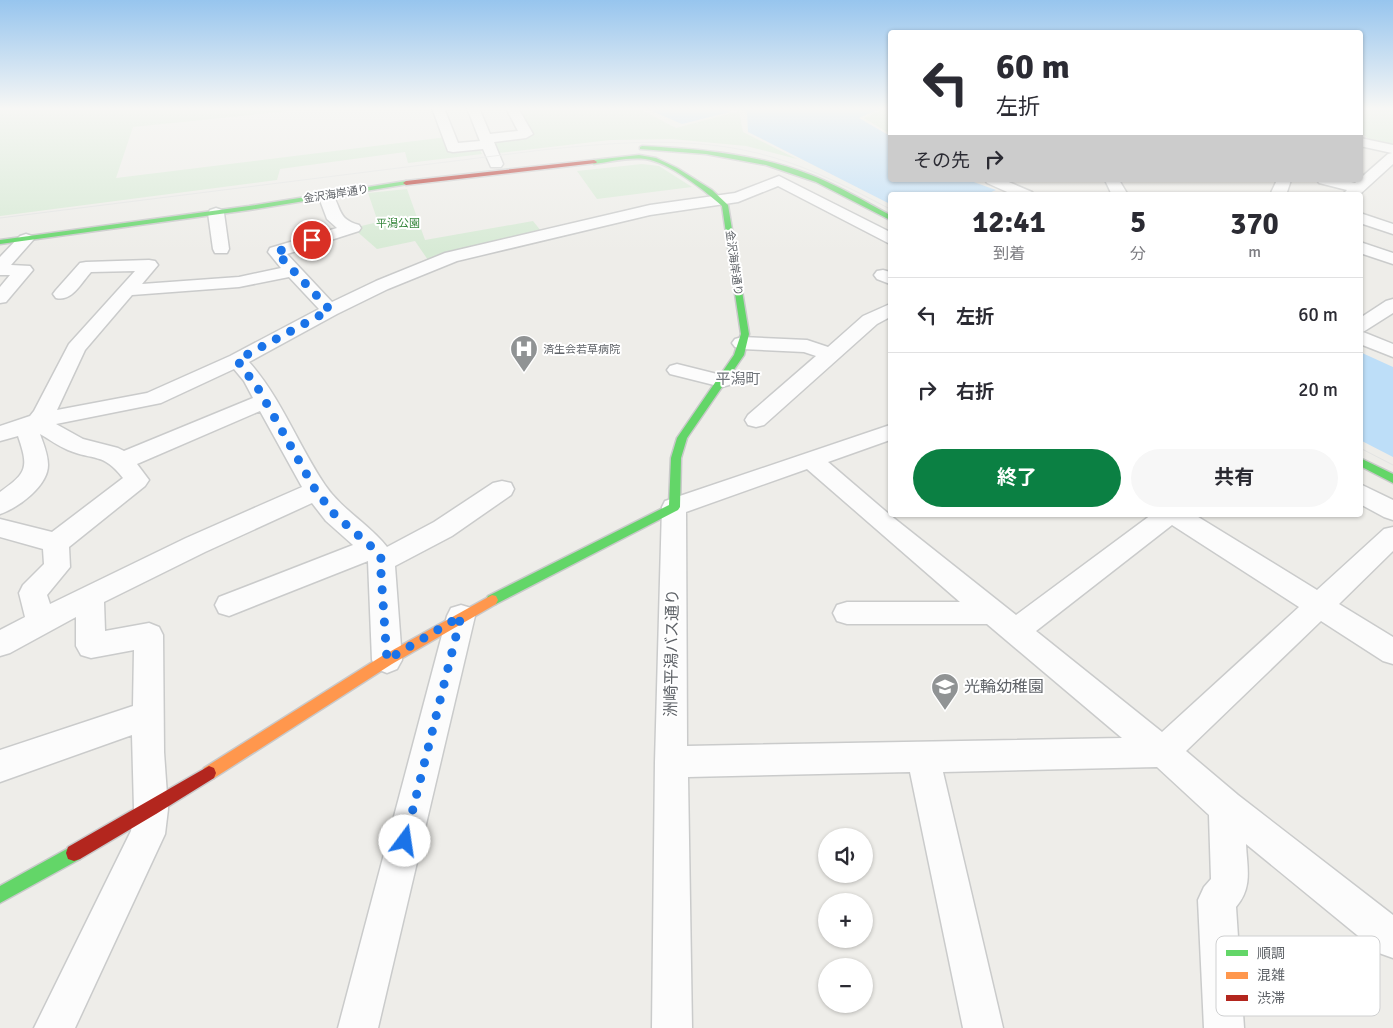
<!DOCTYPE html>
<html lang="ja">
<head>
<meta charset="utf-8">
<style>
	body { margin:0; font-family:Signika,"Noto Sans JP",sans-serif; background:#f7f7f7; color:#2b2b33; height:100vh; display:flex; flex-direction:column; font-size:19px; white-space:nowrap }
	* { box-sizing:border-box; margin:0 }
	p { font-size:16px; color:#7c7c81 }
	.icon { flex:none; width:28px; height:28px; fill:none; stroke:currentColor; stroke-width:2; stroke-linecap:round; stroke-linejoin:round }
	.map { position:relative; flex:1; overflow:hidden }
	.panel { position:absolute; left:888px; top:192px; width:475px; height:325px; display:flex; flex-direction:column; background:#fff; border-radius:5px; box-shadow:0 1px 4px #0004 }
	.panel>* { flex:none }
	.banner { position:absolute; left:888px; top:30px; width:475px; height:152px; border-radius:5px; box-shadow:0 1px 4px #0004; background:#fff; color:#2b2b33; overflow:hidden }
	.controls { position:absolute; left:818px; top:828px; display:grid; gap:10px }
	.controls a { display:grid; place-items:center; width:55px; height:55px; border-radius:50%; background:#fff; box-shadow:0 1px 4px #0004; font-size:25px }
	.pin { position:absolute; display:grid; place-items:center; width:42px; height:42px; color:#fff; margin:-21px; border:2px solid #fff; border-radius:50%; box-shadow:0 1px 5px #0007 }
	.me { position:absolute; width:55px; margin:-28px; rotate:14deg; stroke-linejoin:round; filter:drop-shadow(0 0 4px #0008) }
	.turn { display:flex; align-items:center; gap:18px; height:105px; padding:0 25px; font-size:22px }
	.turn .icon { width:65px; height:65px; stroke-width:2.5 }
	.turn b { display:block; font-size:35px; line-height:42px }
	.then { display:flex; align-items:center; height:48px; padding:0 25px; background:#0003; gap:10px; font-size:19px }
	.eta { display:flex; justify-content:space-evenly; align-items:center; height:85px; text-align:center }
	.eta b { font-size:30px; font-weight:700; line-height:35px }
	.cta { display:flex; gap:10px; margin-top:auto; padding:10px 25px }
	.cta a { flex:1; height:58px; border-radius:30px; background:#0b8043; color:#fff; font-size:20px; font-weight:700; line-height:58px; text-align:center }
	.cta a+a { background:#f7f7f7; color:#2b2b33 }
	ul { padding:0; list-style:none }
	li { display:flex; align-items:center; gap:15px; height:75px; padding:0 25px; border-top:1px solid #e1e1e2 }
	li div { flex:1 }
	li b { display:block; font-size:19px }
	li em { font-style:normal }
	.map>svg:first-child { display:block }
</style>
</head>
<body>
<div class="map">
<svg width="1393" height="1028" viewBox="0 0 1393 1028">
	<rect width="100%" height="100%" fill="#eeede9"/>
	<path fill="#d7ead5" d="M0 108H289V111L133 127 116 178 447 137 451 150 478 146 482 154 408 163 405 152 280 169 277 180 0 216Z
		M517 108H638L676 128 739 111 743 132 797 159 746 146 672 139 610 140 499 153 493 140 532 134Z
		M886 108H890V134L864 118Z
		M1360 108H1393V147L1367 141V137L1360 133Z
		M642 164 659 166 692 187 597 199 577 171Z
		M407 189 425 240 533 221 541 231 428 260 415 241 377 249 353 228 378 222 368 193Z"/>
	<path fill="#bddef8" d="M645 108H721L730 112 682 124Z
		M737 108H881L859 118 890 136V180H968L996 190 989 193 991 195H890V204L748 132 747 112Z
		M1360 352 1393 367V457L1360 440Z"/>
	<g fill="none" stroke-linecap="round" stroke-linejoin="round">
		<defs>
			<path id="street" d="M432 108H444L458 143 480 141 467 108H479L490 134 518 131 506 108H518L533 134 526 138 494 142 503 164 501 167H491L483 149 453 152 448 151Z
				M1360 138 1393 145V164L1359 195H1342L1347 190 1319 183 1317 180H1343L1355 183 1388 154 1392 153 1360 146Z
				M779 176 890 232V244L778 186 738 202 650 215 457 261 388 289 337 314 249 362C281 398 298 445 325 485 342 510 369 524 387 547L434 522 493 483 502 481 511 483 514 489 511 495 452 536 395 566 402 660 397 669 387 673 377 669 372 660 368 561 229 616 219 613 215 605 219 597 353 545 326 521 312 503 205 552 104 602 105 631 149 623 159 627 163 635 164 752 168 809 165 834 75 1028H34L131 831 134 809 132 735 0 782V750L133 706 134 650 91 658 81 655 76 646V617L10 653 0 656V630L25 617 19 593 23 585 44 564 43 549 0 537V519L52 532 123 478C103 452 94 461 68 450 58 446 49 439 40 434 43 443 48 454 48 465 48 486 18 508 0 514V492C27 473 29 468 18 436L0 441V426L30 416 34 411 69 344 135 271 91 272C81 283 72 302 56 298L53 294 56 290 80 263 86 262 149 260 155 261 158 265 142 284 239 277 281 268 268 252 270 248 337 228 327 219 318 195 321 192H331C342 208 337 219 359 225L361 228 359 231 287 254 332 302 376 281 445 253 650 205 735 193ZM289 277 319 309 230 356 147 393 57 410 85 350 132 295 239 287ZM234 369 244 381 253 398 124 451 118 448 83 439 56 424 161 403ZM260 411 302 487 186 538 50 604 47 595 70 567 69 547 145 486 149 480 137 464Z
				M985 180H1004L1032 192 1035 195H1014L987 183Z
				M1105 180H1119L1128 195H1112Z
				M1277 180H1291L1286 195H1270Z
				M216 208 222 210 224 213 229 249 227 253H215L213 249 208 213 210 210Z
				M1360 213 1393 224V234L1360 223Z
				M26 234 32 236 34 239 11 265 30 266 33 270 6 302 0 303V287L10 275H0V257L20 236Z
				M1360 242 1393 253V264L1360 253Z
				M883 270 890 272V284L877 279 874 275 877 271Z
				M1393 299V313L1363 332 1393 344V357L1360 344V318L1386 301Z
				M890 304V317L877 324 764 425 756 427 748 425 745 420 748 415 816 356 804 352 742 349 735 347 732 343 735 339 742 337 807 340 828 347 863 316Z
				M677 364 729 377 732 381 729 385 722 387 670 374 667 370 670 366Z
				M890 425V440L828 462 890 515 1016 615 1151 515H1195L1317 590 1384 529 1393 527V551L1339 604 1393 637V664L1383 661 1321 621 1186 751 1238 795 1393 915V958L1379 953 1246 844C1247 868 1253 887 1236 907L1244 1028H1204L1198 900 1204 887 1211 879 1209 815 1157 767 943 772 1003 1028H963L910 772 688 777 692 1028H652L655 762 662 507 665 501ZM807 469 960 602H847L837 605 833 613 837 621 847 624H987L1122 738 687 746 686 512ZM1172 525 1299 607 1162 732 1036 631Z
				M1360 484 1393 500V520L1384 517 1360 504Z
				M461 605 471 608 475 616 378 1028H338L447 616 451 608Z"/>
			<path id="fast" d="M642 146C700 149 757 154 811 175 839 186 864 201 890 215V220L816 182 766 165 706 154 640 149V147Z
				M639 155 656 158 677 168 712 190 728 205 749 334 744 355 687 438 681 458 680 507 678 510 496 604 492 605 488 604 486 600 488 596 669 505 671 458 677 438 734 355 741 334 722 206C704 190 669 162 645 159 628 157 610 162 594 164L591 162 594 160Z
				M406 181 409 183 408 184 249 210 0 244V240L249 206Z
				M1360 458 1393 474V483L1360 466Z
				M74 845 80 847 82 853 80 859 0 903V886Z"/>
			<path id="slow" d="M492 595 496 596 498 600 496 604 392 664 214 778 209 780 204 778 202 773 204 768 382 656Z"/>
			<path id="jam" d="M594 160 597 162 596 163 406 185 403 183 406 181Z
				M209 766 214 768 216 773 214 778 156 814 80 859 74 861 68 859 66 853 68 847Z"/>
		</defs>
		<use href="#street" stroke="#cacbcb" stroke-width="3"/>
		<use href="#fast" stroke="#c9c9ca" stroke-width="3"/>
		<use href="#slow" stroke="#c9c9ca" stroke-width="3"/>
		<use href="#jam" stroke="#c9c9ca" stroke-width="3"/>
		<use href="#street" fill="#fcfcfc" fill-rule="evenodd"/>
		<use href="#fast" fill="#63d668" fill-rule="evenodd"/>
		<use href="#slow" fill="#ff974d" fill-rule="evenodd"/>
		<use href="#jam" fill="#b3261e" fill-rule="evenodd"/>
		<path stroke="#e3e4e3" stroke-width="1" d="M0 218 542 150C618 142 697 135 772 157 813 169 852 189 890 209
			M1360 448 1393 465"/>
	</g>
	<linearGradient id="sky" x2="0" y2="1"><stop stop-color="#97c5ee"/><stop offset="0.43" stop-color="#f7f7f5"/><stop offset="1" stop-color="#f7f7f5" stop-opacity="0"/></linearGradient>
	<rect width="1393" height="252" fill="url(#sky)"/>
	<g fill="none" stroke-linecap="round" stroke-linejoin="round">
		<path stroke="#1a73e8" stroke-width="9" stroke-dasharray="0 16.2" d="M312 240 276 252 330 310 237 360 259 390 316 491 335 515 373 548 383 561 381 573 387 660 461 616 405 841"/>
	</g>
	<defs>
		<symbol id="hospital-pin" viewBox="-11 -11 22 30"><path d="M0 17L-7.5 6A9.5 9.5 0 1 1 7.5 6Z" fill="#909394" stroke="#fff"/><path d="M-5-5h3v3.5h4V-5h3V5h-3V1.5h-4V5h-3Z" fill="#fff"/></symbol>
		<symbol id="school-pin" viewBox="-11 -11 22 30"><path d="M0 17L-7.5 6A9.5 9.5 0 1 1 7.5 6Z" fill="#909394" stroke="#fff"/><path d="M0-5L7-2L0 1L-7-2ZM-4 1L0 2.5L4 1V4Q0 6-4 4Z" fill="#fff"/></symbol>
	</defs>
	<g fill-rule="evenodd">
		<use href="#hospital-pin" x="508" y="333" width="32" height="43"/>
		<use href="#school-pin" x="929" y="671" width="32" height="43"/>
	</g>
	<g text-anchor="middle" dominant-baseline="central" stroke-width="4" stroke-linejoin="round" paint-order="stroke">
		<g font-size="11" fill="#5e6267" stroke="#fff">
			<text transform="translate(336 194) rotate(-9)">金沢海岸通り</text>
			<text transform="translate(734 263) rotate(82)">金沢海岸通り</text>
		</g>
		<g font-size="11" fill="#36863c" stroke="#fff">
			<text x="398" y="223">平潟公園</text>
		</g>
		<g font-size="11" fill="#5e6267" stroke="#fff" text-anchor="start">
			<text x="543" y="349">済生会若草病院</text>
		</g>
		<g font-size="15" fill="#6f7479" stroke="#fff">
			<text x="738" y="379">平潟町</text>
		</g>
		<g font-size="16" fill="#5e6267" stroke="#fff">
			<text transform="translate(672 653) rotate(-89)">洲崎平潟バス通り</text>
		</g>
		<g font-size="16" fill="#5e6267" stroke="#fff" text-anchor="start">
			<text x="964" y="687">光輪幼稚園</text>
		</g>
	</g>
	<rect x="1216" y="936" width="164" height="80" rx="8" fill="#fff" stroke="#cfd0d1" stroke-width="1"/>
	<rect x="1226" y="950" width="22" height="6" fill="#63d668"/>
	<rect x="1226" y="972" width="22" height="7" fill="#ff974d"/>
	<rect x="1226" y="995" width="22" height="6" fill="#b3261e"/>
	<g font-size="14" fill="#5e6267">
		<text x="1257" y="958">順調</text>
		<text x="1257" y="980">混雑</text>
		<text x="1257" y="1003">渋滞</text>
	</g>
</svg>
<div class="controls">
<a><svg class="icon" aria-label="sound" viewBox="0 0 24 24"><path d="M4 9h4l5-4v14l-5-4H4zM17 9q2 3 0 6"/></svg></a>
<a>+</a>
<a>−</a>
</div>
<div class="pin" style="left:312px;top:240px;background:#d93025"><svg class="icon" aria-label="arrive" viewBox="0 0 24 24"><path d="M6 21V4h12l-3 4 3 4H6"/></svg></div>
<svg class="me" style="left:405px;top:841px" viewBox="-20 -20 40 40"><circle r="19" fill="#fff"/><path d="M0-13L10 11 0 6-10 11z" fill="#1a73e8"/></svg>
<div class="banner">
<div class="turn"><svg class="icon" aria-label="left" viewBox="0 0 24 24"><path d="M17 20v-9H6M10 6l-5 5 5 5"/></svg><div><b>60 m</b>左折</div></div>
<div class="then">その先<svg class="icon" aria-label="right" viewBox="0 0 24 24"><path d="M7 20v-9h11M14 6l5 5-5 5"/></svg></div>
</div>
<section class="panel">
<div class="eta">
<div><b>12:41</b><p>到着</p></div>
<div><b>5</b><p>分</p></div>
<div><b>370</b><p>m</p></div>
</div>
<ul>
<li><svg class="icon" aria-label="left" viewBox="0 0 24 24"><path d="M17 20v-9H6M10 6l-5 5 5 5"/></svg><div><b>左折</b></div><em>60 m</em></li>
<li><svg class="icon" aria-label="right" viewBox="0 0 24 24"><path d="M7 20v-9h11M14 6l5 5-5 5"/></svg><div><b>右折</b></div><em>20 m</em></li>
</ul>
<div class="cta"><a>終了</a><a>共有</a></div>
</section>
</div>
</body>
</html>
